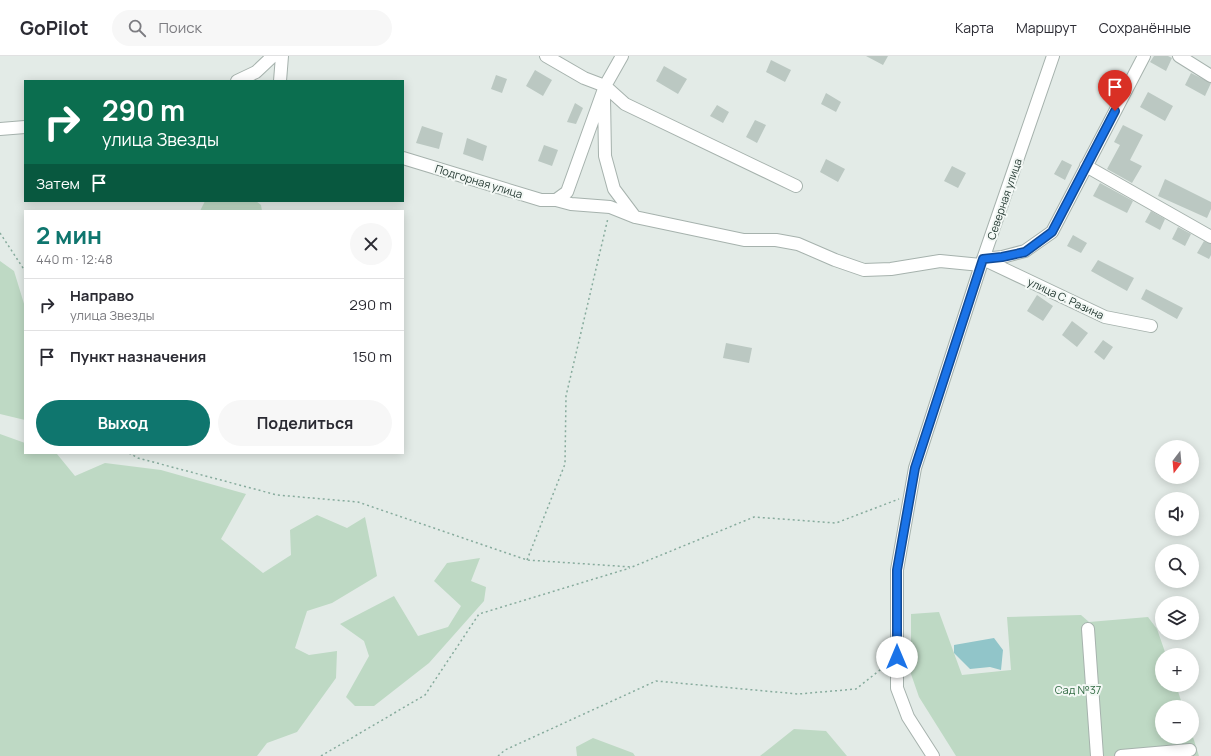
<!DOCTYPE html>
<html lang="ru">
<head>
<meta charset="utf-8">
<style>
	body { margin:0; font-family:Manrope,sans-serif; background:#f7f7f7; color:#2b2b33; height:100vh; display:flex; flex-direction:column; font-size:15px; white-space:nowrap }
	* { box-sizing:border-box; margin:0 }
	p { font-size:13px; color:#7c7c81 }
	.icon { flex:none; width:22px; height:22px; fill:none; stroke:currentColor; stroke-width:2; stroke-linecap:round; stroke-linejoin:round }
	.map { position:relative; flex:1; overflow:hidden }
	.details { position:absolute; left:24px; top:154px; width:380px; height:244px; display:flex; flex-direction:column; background:#fff; border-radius:0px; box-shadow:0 2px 10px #0003 }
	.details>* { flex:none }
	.banner { position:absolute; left:24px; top:24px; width:380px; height:122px; border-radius:0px; box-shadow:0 2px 10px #0003; background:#0b6e4f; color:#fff; overflow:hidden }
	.needle { width:26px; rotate:196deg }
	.fabs { position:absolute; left:1155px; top:384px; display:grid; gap:8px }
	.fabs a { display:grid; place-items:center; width:44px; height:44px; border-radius:50%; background:#fff; box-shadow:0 2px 10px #0003; font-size:20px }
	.pin { position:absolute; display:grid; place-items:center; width:34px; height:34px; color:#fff; margin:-41px -17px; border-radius:50% 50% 50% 0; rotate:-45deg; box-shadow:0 0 4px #0007 }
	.pin .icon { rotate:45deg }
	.me { position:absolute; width:44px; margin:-22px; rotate:0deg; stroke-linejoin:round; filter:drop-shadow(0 0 3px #0008) }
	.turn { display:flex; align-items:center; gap:14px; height:84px; padding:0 12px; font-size:18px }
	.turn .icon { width:52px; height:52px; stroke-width:2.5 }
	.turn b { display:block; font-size:28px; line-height:34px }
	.then { display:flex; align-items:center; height:38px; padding:0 12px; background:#0003; gap:8px; font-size:15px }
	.round { display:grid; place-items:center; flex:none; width:42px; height:42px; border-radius:21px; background:#f7f7f7 }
	.overview { display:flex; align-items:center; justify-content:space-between; height:68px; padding:0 12px }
	h1 { font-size:24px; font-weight:700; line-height:30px; color:#0f766e }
	.primary-button { display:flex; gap:8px; margin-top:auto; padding:8px 12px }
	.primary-button a { flex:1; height:46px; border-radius:24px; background:#0f766e; color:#fff; font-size:16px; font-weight:700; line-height:46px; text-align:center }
	.primary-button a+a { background:#f7f7f7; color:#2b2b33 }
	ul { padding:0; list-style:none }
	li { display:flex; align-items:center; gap:12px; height:52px; padding:0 12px; border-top:1px solid #e1e1e2 }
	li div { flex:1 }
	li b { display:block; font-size:15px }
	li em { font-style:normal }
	header { display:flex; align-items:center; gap:24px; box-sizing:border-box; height:56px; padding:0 20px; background:#fff; border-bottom:1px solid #e1e1e2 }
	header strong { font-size:19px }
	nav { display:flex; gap:22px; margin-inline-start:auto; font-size:14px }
	.search { width:280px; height:36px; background:#f7f7f7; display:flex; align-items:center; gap:10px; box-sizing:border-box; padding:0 14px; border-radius:22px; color:#7c7c81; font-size:15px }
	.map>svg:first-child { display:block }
</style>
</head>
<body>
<header>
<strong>GoPilot</strong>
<div class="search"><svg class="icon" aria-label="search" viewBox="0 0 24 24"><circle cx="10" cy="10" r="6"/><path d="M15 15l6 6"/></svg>Поиск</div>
<nav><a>Карта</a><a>Маршрут</a><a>Сохранённые</a></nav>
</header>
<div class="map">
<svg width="1211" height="700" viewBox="0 0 1211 700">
	<rect width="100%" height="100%" fill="#e3ebe7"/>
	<path fill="#bed9c4" d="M205 145H256L261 149 262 155H200Z
		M0 205 14 215 25 251V364L0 358Z
		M0 378 25 387V397L57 398 75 420 105 407 161 414 246 438 221 483 263 517 291 499 290 474 317 459 347 472 365 461 377 520 332 547 307 555 295 592 309 599 337 595 336 622 297 676 267 687 257 700H0Z
		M480 502 471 525 486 531 484 545 429 607 374 650H355L346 641 369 600 364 585 340 568 394 540 418 580 448 571 461 550 434 525 447 507Z
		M939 556 962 619 1011 614 1007 561 1081 559 1089 566 1148 561 1157 573 1166 599H1162V629H1176L1183 651H1162V681H1192V678L1199 700H956L919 641 911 618V558Z
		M794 673 826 675 847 700H760Z
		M593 682 633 697 635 700H577L576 691Z"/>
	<path fill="#91c5c9" d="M994 582 1003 594 1001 614 990 611 970 613 954 597V589Z"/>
	<path fill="#bbc8c2" d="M866 0H888L883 9Z
		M1154 0H1168L1172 2 1166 15 1150 6Z
		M771 4 791 14 785 26 766 16Z
		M664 10 687 23 678 38 656 25Z
		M535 14 552 24 543 40 526 30Z
		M1191 17 1211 27 1205 40 1185 29Z
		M496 19 507 23 502 37 491 33Z
		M1148 36 1173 50 1165 65 1140 51Z
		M826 37 841 46 836 56 821 48Z
		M575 47 583 52 576 68 567 66Z
		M717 49 729 56 723 67 710 60Z
		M755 64 766 69 757 87 746 81Z
		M1123 69 1143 79 1130 104 1142 110 1132 127 1107 113 1120 89 1114 86Z
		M422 70 443 77 439 93 416 87Z
		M467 82 487 90 483 105 463 98Z
		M544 89 558 94 552 110 538 105Z
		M826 103 845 113 838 126 820 116Z
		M1062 104 1072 109 1065 124 1054 118Z
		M952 110 966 117 958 132 944 125Z
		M1165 123 1211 146V153L1207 162 1158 140Z
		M1100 127 1133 145 1127 157 1093 140Z
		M1151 155 1165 163 1160 174 1145 166Z
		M1178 171 1191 178 1185 190 1172 183Z
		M1073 179 1087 187 1081 197 1067 190Z
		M1204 185 1211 188V199L1209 203 1197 197Z
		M1098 204 1134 222 1127 235 1091 215Z
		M1146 233 1183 252 1177 263 1141 243Z
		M1037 239 1053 250 1043 265 1027 255Z
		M1072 265 1088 277 1077 291 1062 279Z
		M1103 284 1113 291 1104 304 1094 296Z
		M726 287 752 292 749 307 723 302Z"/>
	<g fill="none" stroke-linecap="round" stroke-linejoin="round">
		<defs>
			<path id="minor" d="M546 0 584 22 605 30 625 48 796 130
				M1179 0 1211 20
				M237 25 256 16 273 0
				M280 25 282 0
				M604 41 605 100 614 133 635 161
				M0 73 25 71
				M403 102 541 144H556L571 148 610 151 635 161 744 184H776L798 188 835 204 864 214 891 213 940 205 981 209
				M1086 110 1211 181
				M556 144 567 136 605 30 622 0
				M983 203 1002 201 1025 195 1052 176 1144 0
				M985 204 1105 261 1151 270
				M1088 573 1097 700
				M933 700 908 661 897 632V514L915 412 981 209 1053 0
				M1121 700 1190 694"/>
		</defs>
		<use href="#minor" stroke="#a6b2ad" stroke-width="14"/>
		<path stroke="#87ab9d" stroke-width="1.5" stroke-dasharray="2 3" stroke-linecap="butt" d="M0 177 25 215
			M129 397 138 402 277 439 358 446 527 504 632 511 754 461 836 467 899 443
			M527 504 565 408 566 340 608 162
			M321 700 425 639 479 558 630 512
			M498 700 505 694 656 625 798 638 856 633 885 610"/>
		<use href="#minor" stroke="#fff" stroke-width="12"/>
	</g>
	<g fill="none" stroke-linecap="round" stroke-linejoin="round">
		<defs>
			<path id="route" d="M897 601V514L915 412 983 203 1002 201 1025 196 1052 176 1115 55"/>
		</defs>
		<use href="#route" stroke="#114b97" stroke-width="10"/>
		<use href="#route" stroke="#1a73e8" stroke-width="7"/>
	</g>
	<g text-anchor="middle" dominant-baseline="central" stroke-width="4" stroke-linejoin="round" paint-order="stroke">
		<g font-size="11" fill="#253a33" stroke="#f3f8f5">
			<text transform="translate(479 125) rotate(17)">Подгорная улица</text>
			<text transform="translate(1004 143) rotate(-71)">Северная улица</text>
			<text transform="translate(1066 242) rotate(25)">улица С. Разина</text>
		</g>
		<g font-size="11" fill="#346c45" stroke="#f3f8f5">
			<text x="1078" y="633">Сад №37</text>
		</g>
	</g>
</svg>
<div class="fabs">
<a><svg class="needle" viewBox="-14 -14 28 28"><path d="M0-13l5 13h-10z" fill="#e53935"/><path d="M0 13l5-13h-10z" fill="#7c7c81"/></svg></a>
<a><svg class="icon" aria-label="sound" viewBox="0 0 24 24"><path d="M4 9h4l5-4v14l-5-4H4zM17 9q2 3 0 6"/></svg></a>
<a><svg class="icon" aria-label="search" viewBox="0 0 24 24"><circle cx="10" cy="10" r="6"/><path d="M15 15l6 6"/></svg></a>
<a><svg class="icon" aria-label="layers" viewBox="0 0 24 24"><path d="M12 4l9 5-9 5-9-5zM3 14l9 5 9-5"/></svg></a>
<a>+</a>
<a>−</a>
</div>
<div class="pin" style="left:1115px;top:55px;background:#d93025"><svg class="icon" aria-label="arrive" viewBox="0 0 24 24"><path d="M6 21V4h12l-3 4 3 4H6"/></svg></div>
<svg class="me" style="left:897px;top:601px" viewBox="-20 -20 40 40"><circle r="19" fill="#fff"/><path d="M0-13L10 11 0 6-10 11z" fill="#1a73e8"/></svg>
<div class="banner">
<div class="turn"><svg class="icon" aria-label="right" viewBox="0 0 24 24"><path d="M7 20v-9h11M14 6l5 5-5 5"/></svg><div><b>290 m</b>улица Звезды</div></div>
<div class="then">Затем<svg class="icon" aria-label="arrive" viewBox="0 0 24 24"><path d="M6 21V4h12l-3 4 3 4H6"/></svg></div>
</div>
<section class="details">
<div class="overview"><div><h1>2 мин</h1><p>440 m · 12:48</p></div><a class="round"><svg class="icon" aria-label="close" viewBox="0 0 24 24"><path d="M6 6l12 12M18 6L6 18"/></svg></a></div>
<ul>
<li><svg class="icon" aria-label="right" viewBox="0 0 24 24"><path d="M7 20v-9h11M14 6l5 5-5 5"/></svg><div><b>Направо</b><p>улица Звезды</p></div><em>290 m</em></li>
<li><svg class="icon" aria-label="arrive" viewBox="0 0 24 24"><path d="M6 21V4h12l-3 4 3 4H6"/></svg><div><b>Пункт назначения</b></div><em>150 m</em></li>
</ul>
<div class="primary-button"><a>Выход</a><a>Поделиться</a></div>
</section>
</div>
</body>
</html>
